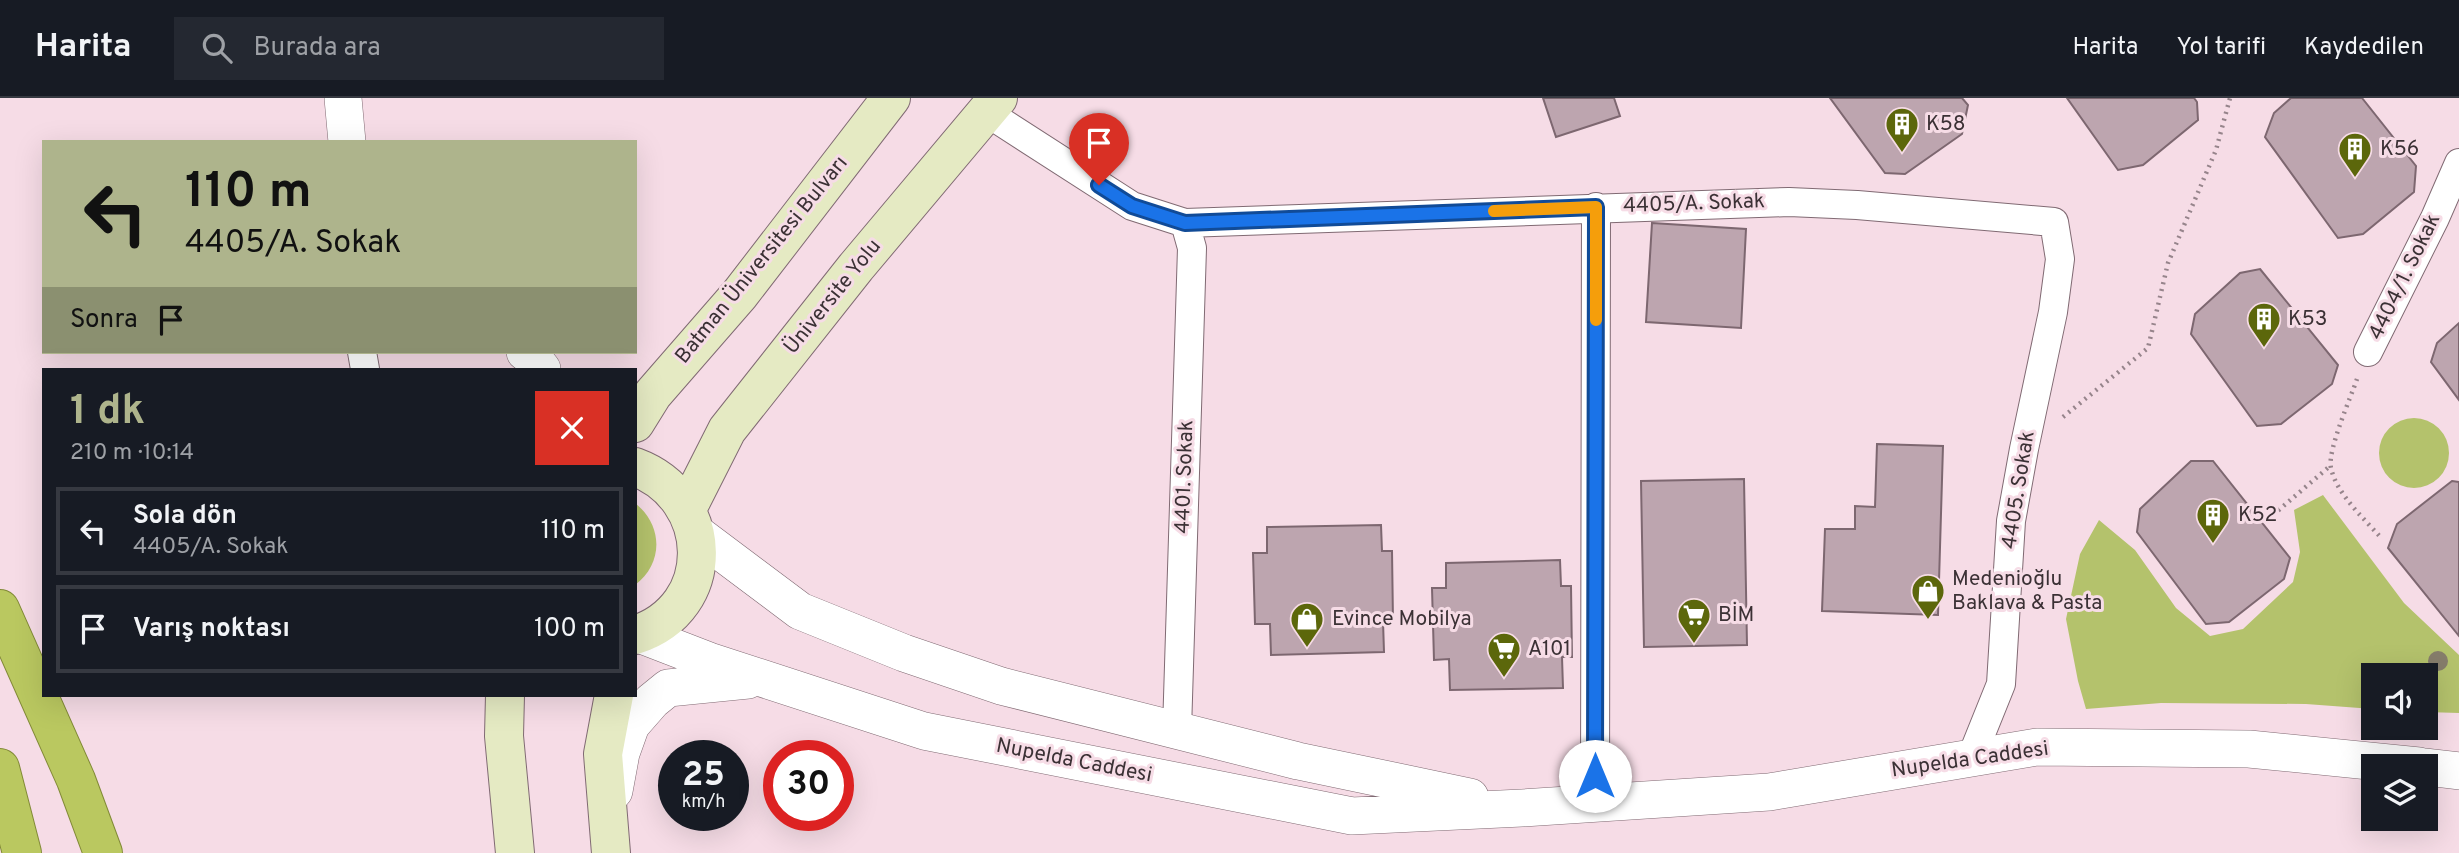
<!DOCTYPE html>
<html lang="tr">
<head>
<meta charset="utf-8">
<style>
	body { margin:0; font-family:Overpass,sans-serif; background:#242831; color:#f1f3f6; height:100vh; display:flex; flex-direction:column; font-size:26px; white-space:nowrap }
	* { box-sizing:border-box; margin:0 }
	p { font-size:23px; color:#9ea1a6 }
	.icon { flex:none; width:38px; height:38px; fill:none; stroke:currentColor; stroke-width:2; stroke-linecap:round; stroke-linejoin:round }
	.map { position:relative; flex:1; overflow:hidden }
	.drawer { position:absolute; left:42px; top:270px; width:595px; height:329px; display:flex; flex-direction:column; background:#171b24; border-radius:0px; box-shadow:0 7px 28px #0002 }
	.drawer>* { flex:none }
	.top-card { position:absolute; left:42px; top:42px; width:595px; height:214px; border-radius:0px; box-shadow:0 7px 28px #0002; background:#aeb48c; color:#111; overflow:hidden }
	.controls { position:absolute; left:2361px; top:565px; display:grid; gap:14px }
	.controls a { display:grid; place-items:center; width:77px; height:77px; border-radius:0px; background:#171b24; box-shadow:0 7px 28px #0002; font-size:35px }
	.speed { position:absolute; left:658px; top:642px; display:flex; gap:14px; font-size:35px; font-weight:700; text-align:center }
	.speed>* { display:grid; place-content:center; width:91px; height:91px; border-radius:50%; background:#171b24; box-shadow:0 7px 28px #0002; line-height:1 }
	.speed small { font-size:18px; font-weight:400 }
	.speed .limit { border:10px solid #d22; background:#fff; color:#111 }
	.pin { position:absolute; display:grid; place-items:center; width:60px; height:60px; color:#fff; margin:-72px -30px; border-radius:50% 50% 50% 0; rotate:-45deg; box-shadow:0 0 7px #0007 }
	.pin .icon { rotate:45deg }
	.me { position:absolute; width:77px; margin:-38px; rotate:0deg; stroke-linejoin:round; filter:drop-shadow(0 0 5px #0008) }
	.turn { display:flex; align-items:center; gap:24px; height:147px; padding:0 28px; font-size:32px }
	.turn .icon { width:91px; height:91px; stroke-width:2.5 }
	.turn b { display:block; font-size:49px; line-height:60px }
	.then { display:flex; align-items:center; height:66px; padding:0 28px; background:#0003; gap:14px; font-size:26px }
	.round { display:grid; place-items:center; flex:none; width:74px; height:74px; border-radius:0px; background:#242831 }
	.headline { display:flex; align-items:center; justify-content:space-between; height:119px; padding:0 28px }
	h1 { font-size:42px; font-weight:700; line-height:52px; color:#aeb48c }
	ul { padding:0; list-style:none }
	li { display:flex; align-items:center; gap:21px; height:88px; margin:0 14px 10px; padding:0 14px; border:4px solid #363941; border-radius:0px }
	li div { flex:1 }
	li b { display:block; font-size:26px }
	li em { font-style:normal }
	header { display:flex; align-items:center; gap:42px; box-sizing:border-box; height:98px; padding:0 35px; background:#171b24; border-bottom:2px solid #363941 }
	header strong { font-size:33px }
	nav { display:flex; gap:38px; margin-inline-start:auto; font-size:24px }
	.search { width:490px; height:63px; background:#242831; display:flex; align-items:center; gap:18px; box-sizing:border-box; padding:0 24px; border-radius:0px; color:#9ea1a6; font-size:26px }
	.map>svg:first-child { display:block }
</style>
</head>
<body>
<header>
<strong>Harita</strong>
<div class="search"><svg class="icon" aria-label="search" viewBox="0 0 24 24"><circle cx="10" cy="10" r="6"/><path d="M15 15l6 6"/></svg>Burada ara</div>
<nav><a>Harita</a><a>Yol tarifi</a><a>Kaydedilen</a></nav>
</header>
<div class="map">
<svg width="2459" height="755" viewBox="0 0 2459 755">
	<rect width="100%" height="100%" fill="#f6dce6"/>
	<path fill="#b4c26c" d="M2379 355a35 35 0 1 1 70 0a35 35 0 1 1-70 0Z
		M2323 397 2404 505 2459 557V615L2426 614V578H2373V611L2306 606 2161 605 2086 611 2078 583 2066 521 2080 456 2099 422 2135 452 2176 510 2210 538 2243 531 2293 484 2300 454 2294 412Z
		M635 405C663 427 664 465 635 487Z"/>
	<path fill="#bda5af" stroke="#7d6770" stroke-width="2" d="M1543 0H1614L1620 18 1556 39Z
		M1830 0H1962L1968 7 1962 36 1905 76 1885 75Z
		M2067 0H2194L2197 4 2198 22 2143 67 2118 72Z
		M2291 0H2362L2416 68 2414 94 2363 136 2338 140 2265 39 2274 15Z
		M1652 125 1746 131 1741 230 1646 224Z
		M2260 171 2338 267 2332 286 2281 326 2257 328 2191 236 2195 216 2240 175Z
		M2459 225V302L2431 264 2437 245Z
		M1877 346 1943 348 1938 517 1822 513 1825 431H1855V408L1875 409Z
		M2191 363H2213L2290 460 2284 481 2229 524 2206 526 2137 434 2140 411Z
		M1744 381 1747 547 1644 549 1641 383Z
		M2452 383 2459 384V538L2388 450 2397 426Z
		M1381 427 1382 453H1392L1393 523H1383L1384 554 1271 557 1270 526H1255L1253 455H1267V429Z
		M1560 462 1561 488H1571L1572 559H1562L1563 590 1450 592 1449 561 1434 562 1432 490H1446V465Z"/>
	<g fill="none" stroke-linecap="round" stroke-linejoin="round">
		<defs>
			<path id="minor" d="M986 14 1132 108 1185 125 1789 104 1857 107 2054 124 2060 161 2053 214 2024 351 2011 423 2001 586 1972 658
				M362 254 365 271
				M2368 254 2435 120 2459 65
				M1177 632 1192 150 1185 125
				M1595 705 1596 109"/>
			<path id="tertiary" d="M343 0 347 44
				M525 254 534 261 542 271
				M696 435 800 513 904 555 1001 588 1298 663 1470 699
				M639 536 709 563 924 633 1352 718 1522 710 1769 694 2037 649 2249 651 2419 668
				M2426 669 2459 673
				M614 693 621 655 631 627 652 603 668 590 748 582"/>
			<path id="secondary" d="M635 325 653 296 740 196 891 0
				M635 369C716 399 719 510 635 537
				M687 411 727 332 856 169 998 0
				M505 597 504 638 515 755
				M611 755 603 656 614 597"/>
			<path id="trunk" d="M0 511 76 682 103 755
				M0 670 22 755"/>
		</defs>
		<use href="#minor" stroke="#806a73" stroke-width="30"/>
		<use href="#tertiary" stroke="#806a73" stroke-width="38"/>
		<use href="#secondary" stroke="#806a73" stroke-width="40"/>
		<use href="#trunk" stroke="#828a37" stroke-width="40"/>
		<path stroke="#96848b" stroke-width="4.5" stroke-dasharray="2 5" stroke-linecap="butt" d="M2357 281C2351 299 2327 353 2331 370 2337 397 2364 420 2382 441
			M2063 319 2148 250 2168 165 2216 52 2230 0
			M2273 417 2330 368"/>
		<use href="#minor" stroke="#fff" stroke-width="28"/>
		<use href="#tertiary" stroke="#fff" stroke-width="37"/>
		<use href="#secondary" stroke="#e5eac3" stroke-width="38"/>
		<use href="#trunk" stroke="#bac860" stroke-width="38"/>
	</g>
	<circle fill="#867d6b" cx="2438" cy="563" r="10"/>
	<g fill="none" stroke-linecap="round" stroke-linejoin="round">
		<defs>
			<path id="route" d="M1099 87 1132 108 1185 125 1596 109 1595 678"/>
		</defs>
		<use href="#route" stroke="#114b97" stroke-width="18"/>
		<use href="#route" stroke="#1a73e8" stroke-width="12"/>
		<path stroke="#f59e0b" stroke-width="12" d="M1494 113 1596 109V222"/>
	</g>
	<defs>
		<symbol id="building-pin" viewBox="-11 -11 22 30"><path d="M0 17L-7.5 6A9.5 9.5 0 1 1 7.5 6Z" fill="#5c670b" stroke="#f6dce6"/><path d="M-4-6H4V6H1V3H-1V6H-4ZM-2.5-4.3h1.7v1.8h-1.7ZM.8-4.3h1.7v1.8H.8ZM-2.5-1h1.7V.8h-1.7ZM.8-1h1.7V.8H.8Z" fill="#fff"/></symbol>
		<symbol id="shop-pin" viewBox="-11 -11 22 30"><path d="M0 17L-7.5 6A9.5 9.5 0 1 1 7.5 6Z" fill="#5c670b" stroke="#f6dce6"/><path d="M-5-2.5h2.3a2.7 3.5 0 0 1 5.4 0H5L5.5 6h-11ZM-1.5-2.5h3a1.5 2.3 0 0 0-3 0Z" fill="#fff"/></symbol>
		<symbol id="supermarket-pin" viewBox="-11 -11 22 30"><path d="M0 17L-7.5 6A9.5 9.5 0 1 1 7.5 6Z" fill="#5c670b" stroke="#f6dce6"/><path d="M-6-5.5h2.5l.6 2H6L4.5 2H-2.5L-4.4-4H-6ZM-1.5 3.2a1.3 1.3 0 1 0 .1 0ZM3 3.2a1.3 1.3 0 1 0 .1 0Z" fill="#fff"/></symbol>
	</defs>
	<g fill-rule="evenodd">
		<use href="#building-pin" x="1883" y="7" width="38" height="52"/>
		<use href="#building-pin" x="2336" y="32" width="38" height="52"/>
		<use href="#building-pin" x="2245" y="202" width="38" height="52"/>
		<use href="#building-pin" x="2194" y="398" width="38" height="52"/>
		<use href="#shop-pin" x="1909" y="474" width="38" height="52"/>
		<use href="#supermarket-pin" x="1675" y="498" width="38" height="52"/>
		<use href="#shop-pin" x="1288" y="502" width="38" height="52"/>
		<use href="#supermarket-pin" x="1485" y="532" width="38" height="52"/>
	</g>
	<g text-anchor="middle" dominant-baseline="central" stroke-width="6" stroke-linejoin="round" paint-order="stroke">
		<g font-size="21" fill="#3b3135" stroke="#f6dce6" text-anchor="start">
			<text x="1926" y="26">K58</text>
			<text x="2380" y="51">K56</text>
			<text x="2288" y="221">K53</text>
			<text x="2238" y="417">K52</text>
			<text x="1952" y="481">Medenioğlu<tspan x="1952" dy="24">Baklava &amp; Pasta</tspan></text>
			<text x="1718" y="517">BİM</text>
			<text x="1332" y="521">Evince Mobilya</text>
			<text x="1528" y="551">A101</text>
		</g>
		<g font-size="21" fill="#3b3135" stroke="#f6dce6">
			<text transform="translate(1694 106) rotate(-2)">4405/A. Sokak</text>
			<text transform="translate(762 162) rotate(-51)">Batman Üniversitesi Bulvarı</text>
			<text transform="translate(2405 179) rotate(-64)">4404/1. Sokak</text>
			<text transform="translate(833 199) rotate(-51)">Üniversite Yolu</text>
			<text transform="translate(1185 379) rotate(-88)">4401. Sokak</text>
			<text transform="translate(2019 392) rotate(-81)">4405. Sokak</text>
			<text transform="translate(1970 662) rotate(-8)">Nupelda Caddesi</text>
			<text transform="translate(1074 663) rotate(11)">Nupelda Caddesi</text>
		</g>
	</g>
</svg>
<div class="controls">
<a><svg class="icon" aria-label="sound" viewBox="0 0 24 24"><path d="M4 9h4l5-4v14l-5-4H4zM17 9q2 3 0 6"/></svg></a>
<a><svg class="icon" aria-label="layers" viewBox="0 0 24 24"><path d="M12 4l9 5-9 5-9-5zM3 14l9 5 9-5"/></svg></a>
</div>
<div class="speed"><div>25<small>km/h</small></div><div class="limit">30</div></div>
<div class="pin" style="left:1099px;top:87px;background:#d93025"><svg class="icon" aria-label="arrive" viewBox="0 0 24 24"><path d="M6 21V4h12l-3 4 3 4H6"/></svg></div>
<svg class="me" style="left:1595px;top:678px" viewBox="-20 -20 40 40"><circle r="19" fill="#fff"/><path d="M0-13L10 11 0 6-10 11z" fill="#1a73e8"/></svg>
<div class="top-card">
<div class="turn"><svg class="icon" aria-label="left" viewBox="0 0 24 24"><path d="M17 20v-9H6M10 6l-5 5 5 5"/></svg><div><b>110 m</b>4405/A. Sokak</div></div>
<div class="then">Sonra<svg class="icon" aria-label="arrive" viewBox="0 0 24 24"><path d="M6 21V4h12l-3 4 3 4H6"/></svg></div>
</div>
<section class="drawer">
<div class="headline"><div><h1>1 dk</h1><p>210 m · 10:14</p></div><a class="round" style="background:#d93025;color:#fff"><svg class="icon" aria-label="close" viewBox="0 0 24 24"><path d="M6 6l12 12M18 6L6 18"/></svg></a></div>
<ul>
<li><svg class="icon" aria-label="left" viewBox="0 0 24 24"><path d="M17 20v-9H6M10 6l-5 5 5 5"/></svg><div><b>Sola dön</b><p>4405/A. Sokak</p></div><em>110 m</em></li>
<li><svg class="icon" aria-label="arrive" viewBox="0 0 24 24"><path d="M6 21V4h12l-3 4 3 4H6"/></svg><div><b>Varış noktası</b></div><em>100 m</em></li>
</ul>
</section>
</div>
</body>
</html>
